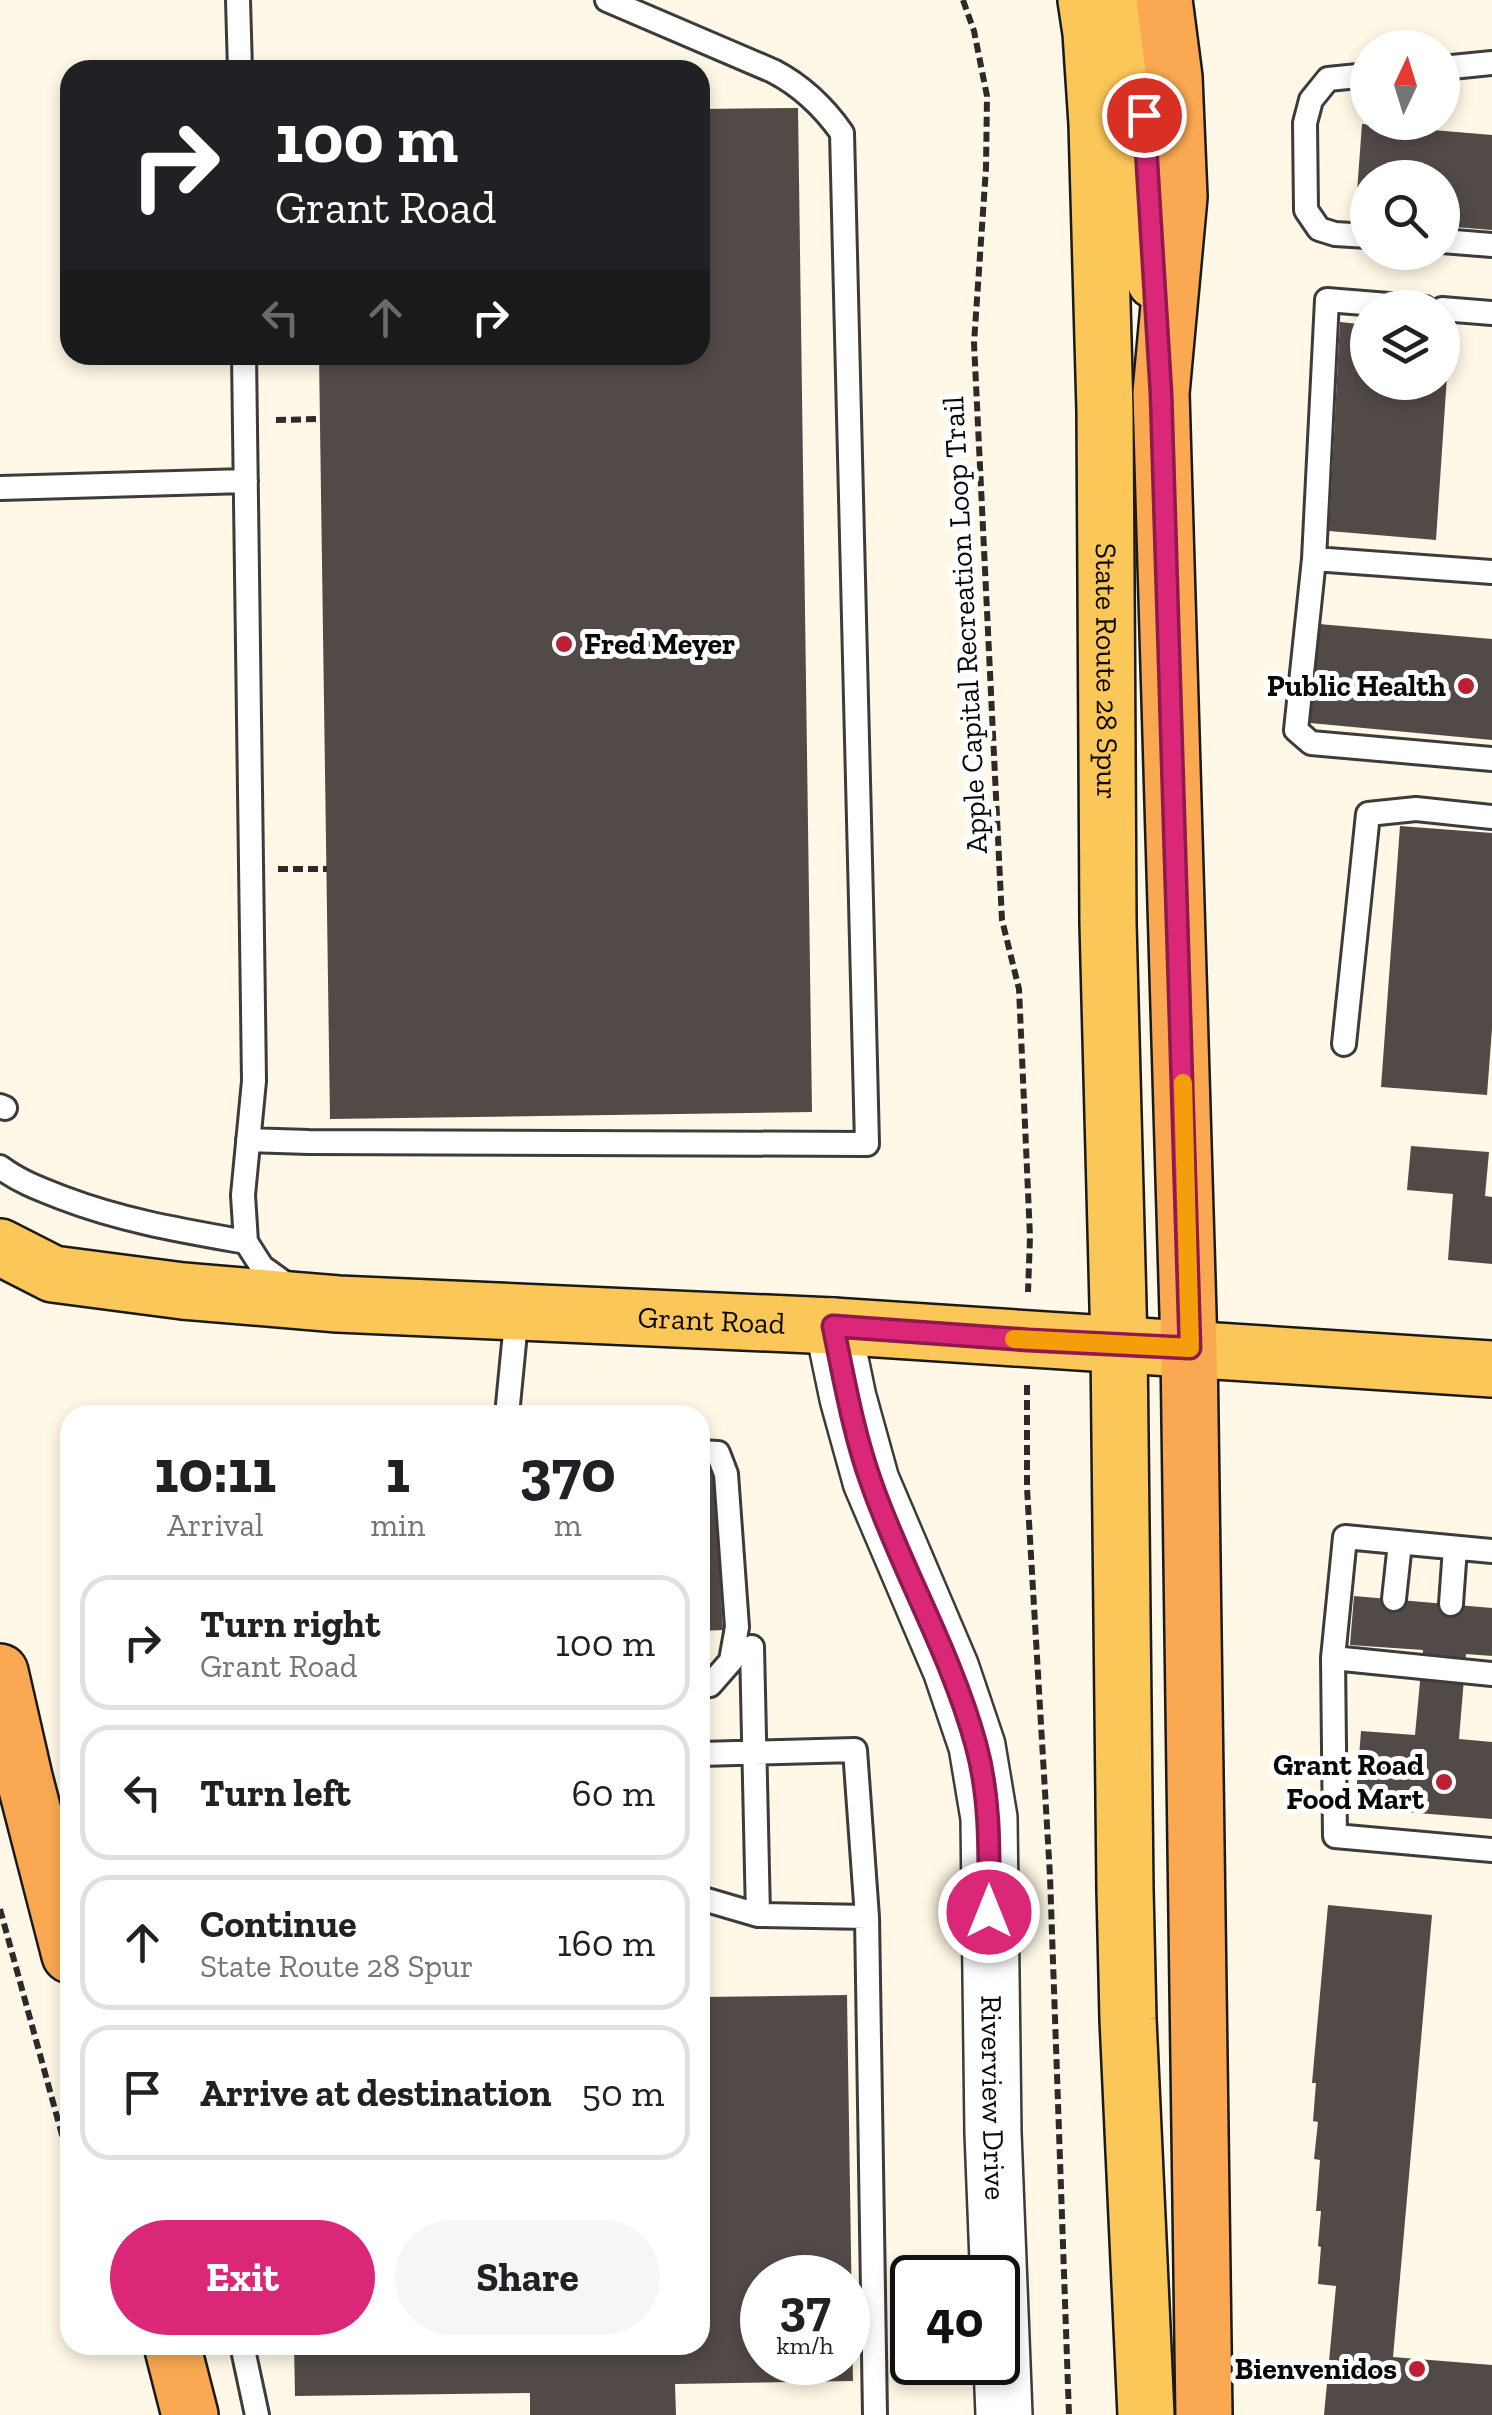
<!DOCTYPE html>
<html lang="en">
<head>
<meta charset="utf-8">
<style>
	body { margin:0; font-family:"Zilla Slab",serif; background:#f6f6f6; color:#202124; height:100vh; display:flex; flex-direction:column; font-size:38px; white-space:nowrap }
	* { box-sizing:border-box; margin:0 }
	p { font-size:32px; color:#757577 }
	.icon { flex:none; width:55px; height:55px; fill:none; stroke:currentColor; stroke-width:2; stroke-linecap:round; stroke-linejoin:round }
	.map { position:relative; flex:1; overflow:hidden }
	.panel { position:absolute; left:60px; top:1405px; width:650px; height:950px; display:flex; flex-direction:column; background:#fff; border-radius:30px; box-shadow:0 5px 15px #0003 }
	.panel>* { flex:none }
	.top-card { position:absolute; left:60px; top:60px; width:650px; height:305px; border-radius:30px; box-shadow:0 5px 15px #0003; background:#202124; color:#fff; overflow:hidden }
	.needle { width:65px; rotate:4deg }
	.buttons { position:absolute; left:1350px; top:30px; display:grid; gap:20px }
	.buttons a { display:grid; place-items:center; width:110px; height:110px; border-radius:50%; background:#fff; box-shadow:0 5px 15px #0003; font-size:50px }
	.speed { position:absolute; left:740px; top:2255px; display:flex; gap:20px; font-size:50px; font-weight:700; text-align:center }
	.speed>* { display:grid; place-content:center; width:130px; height:130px; border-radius:50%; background:#fff; box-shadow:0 5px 15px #0003; line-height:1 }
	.speed small { font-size:25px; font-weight:400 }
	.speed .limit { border:5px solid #111; border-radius:15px; background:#fff; color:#111 }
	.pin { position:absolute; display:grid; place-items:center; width:85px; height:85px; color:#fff; margin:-42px; border:5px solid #fff; border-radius:50%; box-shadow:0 2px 10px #0007 }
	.me { position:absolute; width:110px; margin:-55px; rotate:0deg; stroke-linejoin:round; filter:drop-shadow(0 0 8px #0008) }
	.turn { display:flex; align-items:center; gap:35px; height:210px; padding:0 50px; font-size:45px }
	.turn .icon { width:130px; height:130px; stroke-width:2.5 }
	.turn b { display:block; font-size:70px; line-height:85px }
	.lanes { display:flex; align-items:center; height:95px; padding:0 50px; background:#0003; justify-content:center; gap:50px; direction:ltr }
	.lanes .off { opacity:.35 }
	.eta { display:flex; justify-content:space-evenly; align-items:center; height:170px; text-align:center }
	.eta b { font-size:60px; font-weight:700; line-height:70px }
	.button { display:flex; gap:20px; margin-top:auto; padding:20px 50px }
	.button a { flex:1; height:115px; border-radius:60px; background:#db2777; color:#fff; font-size:40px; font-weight:700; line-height:115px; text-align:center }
	.button a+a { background:#f6f6f6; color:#202124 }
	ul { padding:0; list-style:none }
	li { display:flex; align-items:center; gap:30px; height:135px; margin:0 20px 15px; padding:0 30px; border:5px solid #e0e0e0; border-radius:30px }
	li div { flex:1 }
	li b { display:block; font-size:38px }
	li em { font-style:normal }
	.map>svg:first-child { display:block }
</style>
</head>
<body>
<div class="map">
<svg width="1492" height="2415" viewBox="0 0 1492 2415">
	<rect width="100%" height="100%" fill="#fff8e6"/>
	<path fill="#524a46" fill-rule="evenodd" d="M798 108 812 1112 330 1119 319 355H700V109Z
		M1362 124 1492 135V230L1442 226V178H1368V220L1355 219Z
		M1340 322 1368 325V382H1442V331H1450L1436 540 1329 531Z
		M1319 624 1492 639V740L1310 723Z
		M1400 826 1492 833V1029L1487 1095 1381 1087Z
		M1411 1146 1489 1152 1485 1196 1492 1197V1264L1448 1260 1453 1194 1407 1190Z
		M714 1464 723 1630 700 1631V1465Z
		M1354 1596 1492 1608V1656L1466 1654 1459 1739 1492 1742V1819L1355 1808 1361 1731 1415 1735 1423 1650 1350 1645Z
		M1328 1905 1432 1915 1393 2357 1492 2365V2415H1324L1336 2286 1318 2284 1321 2247 1318 2246 1321 2211H1316L1320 2160 1314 2159 1318 2122 1313 2121 1316 2083H1312Z
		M847 1995 853 2381 675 2384 676 2415H530V2393L295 2396 294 2345H700V1997ZM762 2278H848V2362H762Z"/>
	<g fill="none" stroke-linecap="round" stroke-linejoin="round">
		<defs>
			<path id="service" d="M238 0 240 70
				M1442 68 1492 63
				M1368 75 1328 79 1311 100 1305 123 1306 210 1319 229 1335 234 1368 236
				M1442 241 1492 245
				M1425 308 1327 300 1314 559 1492 572
				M1442 309 1492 313
				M244 355 254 1081 243 1195 246 1242 262 1267 290 1287
				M0 488 246 481
				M1314 559 1296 730 1311 743 1492 759
				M1344 1044 1368 814 1416 809 1492 817
				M0 1106 5 1108
				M248 1140 309 1142 867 1144 842 133C823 106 802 86 773 71L607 0
				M0 1167C20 1182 40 1189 63 1198 123 1221 184 1231 246 1242
				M507 1415 517 1312
				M700 1452 718 1453 726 1474 737 1627 731 1661 710 1685 700 1686
				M1492 1551 1345 1537 1333 1658 1492 1674
				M1394 1599 1400 1543
				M1451 1604 1455 1548
				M752 1647 758 1915
				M1333 1658 1335 1836 1492 1850
				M700 1754 855 1750 867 1917 875 2415
				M700 1898 758 1915 867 1917
				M242 2345 257 2415"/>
			<g id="tertiary">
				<path id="s1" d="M833 1326 848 1398 871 1481 951 1669 977 1746 989 1818 993 2133 1004 2415"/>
			</g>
			<g id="primary">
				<path id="s2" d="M1086 0 1091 33 1097 124 1105 411 1108 923 1119 1344 1125 1890 1128 2019 1146 2415"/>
				<path d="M1130 0 1147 150 1155 281"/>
				<path id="s3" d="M0 1247 53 1274 183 1291 338 1304 833 1326 1492 1369"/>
			</g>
			<path id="trunk" d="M1164 0 1174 77 1179 197 1161 393 1189 1348 1204 2415
				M0 1672 24 1777 70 1955
				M172 2345 190 2415"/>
		</defs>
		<use href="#service" stroke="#3c3c3c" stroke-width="28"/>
		<use href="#tertiary" stroke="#3c3c3c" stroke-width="60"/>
		<use href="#primary" stroke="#1a1a1a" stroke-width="60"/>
		<use href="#trunk" stroke="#1a1a1a" stroke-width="60"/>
		<path stroke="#2b2b2b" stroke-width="6" stroke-dasharray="10 5" stroke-linecap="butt" d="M963 0 974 31 987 96 986 168 974 343 1002 920 1019 989 1030 1237 1028 1292
			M276 420 320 419
			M278 869H327
			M1027 1385V1488L1050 1876 1069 2415
			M0 1909 70 2164"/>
		<use href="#service" stroke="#fff" stroke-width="22"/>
		<use href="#tertiary" stroke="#fff" stroke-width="55"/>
		<use href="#primary" stroke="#fcc759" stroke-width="55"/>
		<use href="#trunk" stroke="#faa952" stroke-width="55"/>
	</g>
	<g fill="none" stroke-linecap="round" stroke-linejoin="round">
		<defs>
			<path id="route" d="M989 1912C989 1856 991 1799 976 1745 951 1653 902 1571 871 1482 853 1432 844 1378 833 1326L1028 1340 1190 1348 1161 393 1144 115"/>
		</defs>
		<use href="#route" stroke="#8e194d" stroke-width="25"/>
		<use href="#route" stroke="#db2777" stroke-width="18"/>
		<path stroke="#f59e0b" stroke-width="18" d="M1014 1339 1190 1348 1183 1083"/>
	</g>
	<g fill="#bb2034" stroke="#fff" stroke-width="4">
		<circle cx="564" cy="644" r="10"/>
		<circle cx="1466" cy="686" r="10"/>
		<circle cx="1444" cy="1782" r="10"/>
		<circle cx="1417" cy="2369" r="10"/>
	</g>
	<g text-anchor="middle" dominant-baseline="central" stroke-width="10" stroke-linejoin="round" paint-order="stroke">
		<g font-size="30" fill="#090909" stroke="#fff">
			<text transform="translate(965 625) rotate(-93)">Apple Capital Recreation Loop Trail</text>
			<text stroke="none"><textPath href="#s2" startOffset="672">State Route 28 Spur</textPath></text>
			<text stroke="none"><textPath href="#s3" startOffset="720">Grant Road</textPath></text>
			<text stroke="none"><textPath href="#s1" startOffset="798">Riverview Drive</textPath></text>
		</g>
		<g font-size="30" font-weight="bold" fill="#090909" stroke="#fff" text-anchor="end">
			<text x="584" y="644" text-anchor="start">Fred Meyer</text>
			<text x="1446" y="686">Public Health</text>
			<text x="1424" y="1765">Grant Road<tspan x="1424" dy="34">Food Mart</tspan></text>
			<text x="1397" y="2369">Bienvenidos</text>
		</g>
	</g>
</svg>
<div class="buttons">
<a><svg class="needle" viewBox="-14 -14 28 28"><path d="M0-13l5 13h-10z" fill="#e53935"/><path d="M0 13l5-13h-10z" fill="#757577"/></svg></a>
<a><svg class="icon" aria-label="search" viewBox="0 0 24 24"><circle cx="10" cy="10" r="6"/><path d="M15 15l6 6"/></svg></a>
<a><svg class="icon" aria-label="layers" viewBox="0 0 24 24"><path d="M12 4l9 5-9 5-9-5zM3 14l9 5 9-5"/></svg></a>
</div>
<div class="speed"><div>37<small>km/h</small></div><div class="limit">40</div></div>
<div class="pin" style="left:1144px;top:115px;background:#d93025"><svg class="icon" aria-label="arrive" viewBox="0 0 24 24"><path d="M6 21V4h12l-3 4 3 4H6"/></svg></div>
<svg class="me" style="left:989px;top:1912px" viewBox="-20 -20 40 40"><circle r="17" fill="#db2777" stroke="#fff" stroke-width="3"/><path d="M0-11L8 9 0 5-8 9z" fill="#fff"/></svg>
<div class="top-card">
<div class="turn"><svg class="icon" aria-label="right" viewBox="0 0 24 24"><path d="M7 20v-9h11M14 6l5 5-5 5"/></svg><div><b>100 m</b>Grant Road</div></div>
<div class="lanes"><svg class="icon off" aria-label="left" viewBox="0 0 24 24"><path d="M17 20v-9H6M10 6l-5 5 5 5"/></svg><svg class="icon off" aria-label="ahead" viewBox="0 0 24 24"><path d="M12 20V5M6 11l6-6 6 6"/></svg><svg class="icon" aria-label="right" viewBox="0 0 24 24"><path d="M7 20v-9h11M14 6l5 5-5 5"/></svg></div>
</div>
<section class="panel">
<div class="eta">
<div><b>10:11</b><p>Arrival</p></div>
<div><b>1</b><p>min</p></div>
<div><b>370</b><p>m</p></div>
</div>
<ul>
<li><svg class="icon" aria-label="right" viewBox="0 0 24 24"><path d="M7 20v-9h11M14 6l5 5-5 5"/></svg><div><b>Turn right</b><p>Grant Road</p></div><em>100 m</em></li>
<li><svg class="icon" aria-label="left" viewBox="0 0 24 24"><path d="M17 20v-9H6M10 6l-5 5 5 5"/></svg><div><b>Turn left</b></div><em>60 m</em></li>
<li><svg class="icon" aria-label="ahead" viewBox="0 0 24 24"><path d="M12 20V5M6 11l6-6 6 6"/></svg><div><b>Continue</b><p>State Route 28 Spur</p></div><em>160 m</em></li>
<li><svg class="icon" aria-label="arrive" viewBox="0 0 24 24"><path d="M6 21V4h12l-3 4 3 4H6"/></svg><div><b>Arrive at destination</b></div><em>50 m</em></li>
</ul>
<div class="button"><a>Exit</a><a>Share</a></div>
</section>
</div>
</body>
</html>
